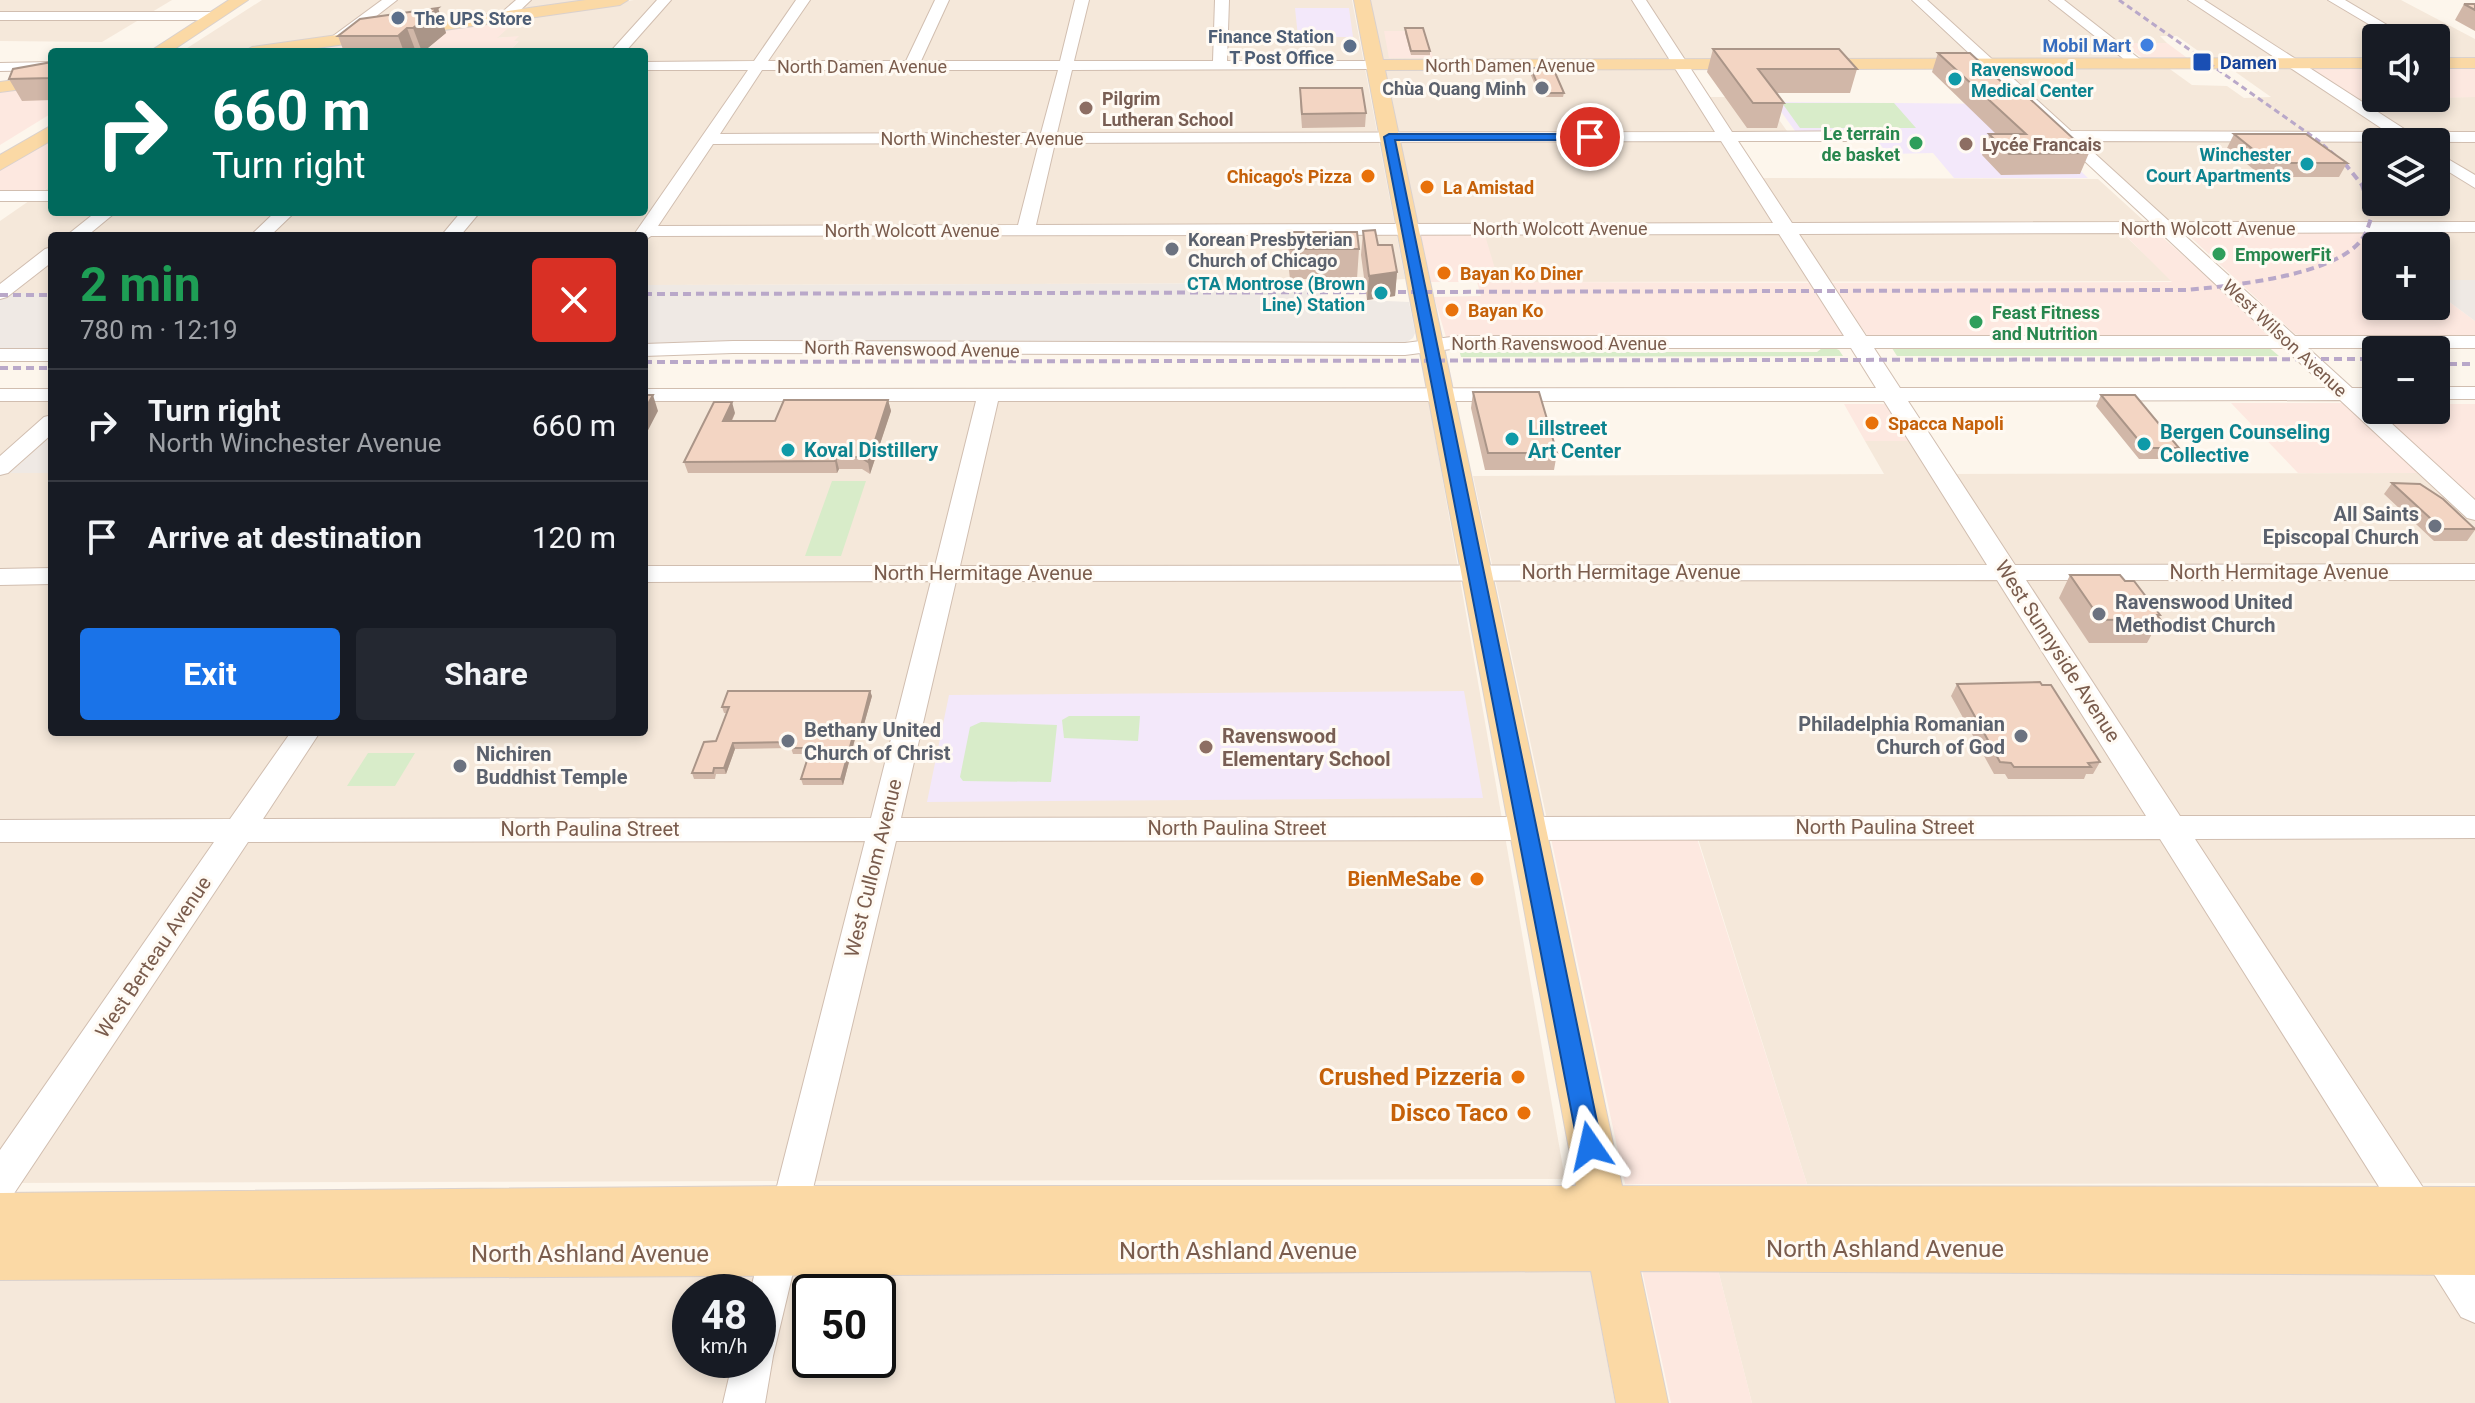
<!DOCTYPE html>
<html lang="en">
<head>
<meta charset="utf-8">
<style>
	body { margin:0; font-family:Roboto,sans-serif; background:#242831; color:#f1f3f6; height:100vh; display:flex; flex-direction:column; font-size:30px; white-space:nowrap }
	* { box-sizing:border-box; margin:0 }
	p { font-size:26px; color:#9ea1a6 }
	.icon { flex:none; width:44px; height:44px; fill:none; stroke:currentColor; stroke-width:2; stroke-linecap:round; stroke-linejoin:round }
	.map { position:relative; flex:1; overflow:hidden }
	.drawer { position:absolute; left:48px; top:232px; width:600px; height:504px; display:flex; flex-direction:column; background:#171b24; border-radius:8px; box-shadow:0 4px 12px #0003 }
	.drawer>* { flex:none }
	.guide { position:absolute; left:48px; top:48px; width:600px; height:168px; border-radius:8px; box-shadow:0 4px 12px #0003; background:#00695c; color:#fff; overflow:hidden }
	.controls { position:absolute; left:2362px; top:24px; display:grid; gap:16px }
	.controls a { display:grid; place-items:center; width:88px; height:88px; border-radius:8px; background:#171b24; box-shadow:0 4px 12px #0003; font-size:40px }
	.speed { position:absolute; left:672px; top:1274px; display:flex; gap:16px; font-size:40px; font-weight:700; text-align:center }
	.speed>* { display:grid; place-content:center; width:104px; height:104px; border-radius:50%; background:#171b24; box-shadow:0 4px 12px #0003; line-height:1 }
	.speed small { font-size:20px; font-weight:400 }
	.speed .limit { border:4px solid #111; border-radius:12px; background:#fff; color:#111 }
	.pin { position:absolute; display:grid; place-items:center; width:68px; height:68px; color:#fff; margin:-34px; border:4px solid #fff; border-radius:50%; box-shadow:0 2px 8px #0007 }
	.me { position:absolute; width:88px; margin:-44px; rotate:349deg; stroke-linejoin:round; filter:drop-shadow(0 0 6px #0008) }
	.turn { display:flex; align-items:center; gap:28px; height:168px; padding:0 32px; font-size:36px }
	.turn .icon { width:104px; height:104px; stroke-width:2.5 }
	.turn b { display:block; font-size:56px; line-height:68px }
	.round { display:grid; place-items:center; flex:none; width:84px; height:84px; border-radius:8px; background:#242831 }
	.head { display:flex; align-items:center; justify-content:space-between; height:136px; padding:0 32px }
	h1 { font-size:48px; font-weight:700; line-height:60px; color:#1e9e55 }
	.cta { display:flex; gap:16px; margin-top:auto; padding:16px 32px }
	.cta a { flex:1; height:92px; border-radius:8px; background:#1a73e8; color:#fff; font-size:32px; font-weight:700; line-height:92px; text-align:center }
	.cta a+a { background:#242831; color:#f1f3f6 }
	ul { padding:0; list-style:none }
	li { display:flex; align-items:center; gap:24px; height:112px; padding:0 32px; border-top:2px solid #363941 }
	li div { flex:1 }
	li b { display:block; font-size:30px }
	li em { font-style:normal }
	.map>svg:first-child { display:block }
</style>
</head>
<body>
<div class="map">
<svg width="2475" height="1403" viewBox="0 0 2475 1403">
	<rect width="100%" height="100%" fill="#fdf6ec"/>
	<path fill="#f5e8da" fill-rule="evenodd" d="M0 0H172L102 42 0 41Z
		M262 0H598L227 52H181Z
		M634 0H1352L1405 279 1343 283 644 285V236H52V293H8L0 290V221L52 185V212H644V52H508L518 42 513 41 517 37 496 38 521 16Z
		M1370 0H1910L1978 63 1678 64 1699 97H1763L1789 134 1716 135 1744 178 2098 179 2154 230 2120 231 2173 281 1498 282 1420 232Z
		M1926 0H2401L2475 39V59H2436V38H2376V59L2211 60 2177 36H2160L2167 43H2108L2138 67H2167L2192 85 2227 86 2244 98 2271 97 2227 66 2290 67 2338 98 2475 97V280H2436V246H2377L2359 232 2172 224ZM2376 142H2436V202H2376Z
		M644 399 1429 402 1565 1179 0 1183V401H52V732H644Z
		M1865 441H1919L1941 474 2434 473 2475 511V1183L1807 1184 1695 829H1549L1473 476 1884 474Z
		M1590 1268 1615 1403H0V1274ZM690 1292H758V1360H690ZM810 1292H878V1360H810Z
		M2475 1268V1403H1752L1718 1270Z"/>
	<path fill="#fde8e0" d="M519 18 497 38 519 36 514 41H519L508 52H264Z
		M1384 31H1425L1433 58H1389Z
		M2121 43H2167L2190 60 2144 59Z
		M2311 67H2376V98H2354L2309 69Z
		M2436 67H2475V97L2436 98Z
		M52 83V113L0 145V90Z
		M52 137V185L41 192H0V170Z
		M2120 230H2154L2224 291 2267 335 1868 336 1828 283 2172 282Z
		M1420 232H1484L1499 282 1812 283 1844 335 1835 338 1446 337 1434 297 1481 296 1477 282H1431Z
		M2185 232H2359L2377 246 2376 306H2436V292L2475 321V336L2307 337 2295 334Z
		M2231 403H2376V410H2436V404H2475V511L2434 473H2298Z
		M1844 404H1897L1919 441H1865Z
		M1549 829H1694L1807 1184H1625Z
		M1642 1270H1718L1752 1403H1671Z"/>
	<path fill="#efe9e4" d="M2436 280H2475V321L2436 292Z
		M1320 283 1321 298 1409 302 1415 333 1413 338 1405 343 644 348V285Z
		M8 293H52V352H0V299Z
		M52 435V473H10Z"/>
	<path fill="#f3e8fa" d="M1295 8H1349L1353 37H1298Z
		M1774 102 2010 104 2088 178H1954L1933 153 1888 154 1872 135H1798Z
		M1464 691 1483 798 927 802 949 695Z"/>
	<path fill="#d8ecc9" d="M1782 103H1894L1916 128H1800Z
		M2265 344 2279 356H1897L1890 345 1911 348H2245Z
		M1826 345 1839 350 1843 356 1461 357 1458 346H1474L1470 352H1817Z
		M832 481H866L841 556H805Z
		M1069 716H1140L1138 741 1064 738 1062 720Z
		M981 722 1057 725 1051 782 963 781 960 777 970 727Z
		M368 753H415L395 786H347Z"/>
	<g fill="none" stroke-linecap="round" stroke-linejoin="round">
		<defs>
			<path id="minor" d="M382 0H397L343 42H333V36Z
				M516 0H531L511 19H501V13Z
				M657 0H671L625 52H610Z
				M796 0H810L768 61H906L935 0H949L921 61H1060L1075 0H1089L1074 61H1213L1215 0H1229L1227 61H1375L1382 65 1375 69 1072 70 1057 133 1715 132 1632 0H1646L1732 132 1880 131 1888 136 1880 141H1738L1792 223 2150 222 1912 0H1927L2071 131 2387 132 2188 0H2204L2409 132H2475V142L2081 141 2170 222H2475V232L2182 233 2295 336H2475V348H2308L2352 388H2376V400H2366L2475 500V520L2467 518 2340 400 1908 401 2015 565 2475 564V580H2026L2180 816H2475V838L2195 839 2475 1267V1323L2461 1317 2160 839 896 841 773 1356 765 1403H723L733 1360H758V1292H750L865 841 248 842 13 1195 0 1200V1150L214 842H0V820L230 819 291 732H320L263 819 871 818 931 581 644 582V566H935L976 401H644V389L1876 388 1851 348H1459L1405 355 733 353 644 356V344L733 341 1405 343 1459 336H1844L1779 234 651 236 644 241V236H633L748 70H644V62L754 61ZM762 70H1058L1041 133 720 134ZM1721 141 1773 223 1036 225 1055 143ZM1039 143 1018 225 658 226 713 144ZM2161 233 2271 336H1866L1799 234ZM1874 348H2284L2327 388H1900ZM998 401H1884L1987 565 960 566ZM1997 580 2146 816 901 818 956 581Z
				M2049 0H2064L2146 64 2139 68 2134 67Z
				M2328 0H2345L2409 38H2392Z
				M0 12H215L222 16 215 20H0Z
				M52 62V70L0 71V63Z
				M2436 152 2475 175V188L2436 164Z
				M0 191H52V201H0Z
				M96 212H116L87 236H66Z
				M275 212H295L270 236H250Z
				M461 212H480L460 236H441Z
				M52 247V262L7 297 0 299V284L45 249Z
				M0 349H52V361H0Z
				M2436 387H2475V399H2436Z
				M0 389H52V401H0Z
				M52 415V434L8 473 0 475V456L44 417Z
				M52 568V584L0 585V569Z"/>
			<path id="major" d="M229 0H248L170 52H149Z
				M586 0H628L620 5 289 52H243L252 47Z
				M1354 0H1370L1383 60 1754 59 1763 64 1754 69 1385 70 1622 1186 2475 1187V1275L1640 1271 1668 1403H1616L1591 1271 0 1280V1193L790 1186H1576Z
				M2376 58V68L1807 69 1798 64 1807 59Z
				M2436 58H2475V68H2436Z
				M52 75V85L0 92V82Z
				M52 125V140L0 170V155Z"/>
		</defs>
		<use href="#minor" stroke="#d1beb0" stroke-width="2"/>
		<use href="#major" stroke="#dad1cd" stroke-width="2"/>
		<use href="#minor" fill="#fff" fill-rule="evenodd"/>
		<use href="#major" fill="#fbd9a5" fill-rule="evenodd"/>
		<path stroke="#b9a8c9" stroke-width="3" stroke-dasharray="6 4" stroke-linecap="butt" d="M2119 0 2319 141 2348 167"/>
		<path stroke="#b9a8c9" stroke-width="4" stroke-dasharray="8 5" stroke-linecap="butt" d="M644 294 2186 290C2229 286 2336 276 2362 239 2367 233 2369 223 2372 216L2362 185 2346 165
			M0 295H52
			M644 362 2376 359
			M2436 364H2475
			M0 368H52"/>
	</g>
	<path fill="#d1b7a8" d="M2464 4H2475V31L2455 20Z
		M438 8 446 33 423 52H344L338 36Z
		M1405 28 1430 51V55H1411L1405 33Z
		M1713 49 1857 69 1850 93H1776L1784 103 1777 128H1747L1707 72Z
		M1938 53 2007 87 2089 153 2080 174 2001 175 1982 155 1989 134H1996L1932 72Z
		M52 62V100L22 101 9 79Z
		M1531 68 1564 93 1563 97H1540L1530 73Z
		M1300 88 1366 113 1365 127 1302 128 1300 102Z
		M2234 134 2347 163 2339 177H2263L2227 148Z
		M1363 231 1378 245 1397 272 1395 296 1367 300 1361 255Z
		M1289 232 1359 249 1357 279H1290L1288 262Z
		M1473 392 1557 453 1554 470H1485L1471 408Z
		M2101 395 2179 448 2173 459H2139L2096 406Z
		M888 400 891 411 870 474 862 469H839L837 473H688L684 462 735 413 732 421H775Z
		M2392 483 2475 530 2467 541H2434L2384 494Z
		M2070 575 2125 581 2160 615 2159 617 2160 619 2147 643H2089L2059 598Z
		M1957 684 2100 762 2093 774H2086L2084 779H2008L2005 774H1994L1951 696Z
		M872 696 861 735H856L843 785H803L801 779 809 754H793L791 748 735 749 726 774H716L715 779H694L692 773 716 741 727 713H724L722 707Z"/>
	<path fill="#aa9588" d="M438 8 446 33 423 52H422L413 28Z
		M407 28 416 52H404L398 36Z
		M1397 272 1395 296 1367 300 1369 276Z
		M653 395 658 411 644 438V411Z
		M888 400 891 411 870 474 868 462Z
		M732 402 735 413 726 432 723 421Z
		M836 457 839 469 837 473 835 461Z
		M870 691 872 696 861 735 860 730Z
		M855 729 856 735 843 785 841 779Z
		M733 743 735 749 726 774 724 768Z"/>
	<path fill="#f3d5c3" stroke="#aa9588" stroke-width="2" d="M2464 4H2475V10Z
		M438 8 413 28H407L398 36H338L360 19Z
		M1405 28H1423L1430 51H1411Z
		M1713 49H1839L1857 69H1758L1784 103H1753Z
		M1938 53H1970L2007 87H2017L2089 153 2009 154 1989 134H2026Z
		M52 62V78L9 79 13 69Z
		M1531 68H1553L1564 93H1541Z
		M1300 88H1362L1366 113 1302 114Z
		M2234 134H2306L2347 163H2270Z
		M1375 230 1378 245H1392L1397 272 1369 276 1363 231Z
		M1289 232H1357L1359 249H1291Z
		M1473 392H1539L1557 453H1488Z
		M644 395H653L644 411Z
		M2101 395H2135L2179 448H2145Z
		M784 400H888L868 462 860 457H836L835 461 684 462 714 402H732L723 421H775Z
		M2392 483 2420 484 2443 499 2475 529H2442Z
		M2070 575H2120L2125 581H2134L2160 615H2157L2160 619 2101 620Z
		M2040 682 2042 685H2051L2100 762 2088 763 2091 767H2014L2011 763 2000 762 1957 684Z
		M728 691H870L860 730 855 729 841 779H801L811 748H791L792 742 733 743 724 768H714L713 773H692L704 742 716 741 729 707H722Z"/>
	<path fill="#1a73e8" stroke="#114b97" stroke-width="2" d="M1389 134H1590L1595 137 1590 140H1395L1602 1146 1599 1154 1590 1157 1581 1154 1578 1146 1384 137Z"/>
	<g fill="#5c6f8a" stroke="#fffaf3" stroke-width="3">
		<circle cx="398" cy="18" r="8"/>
		<circle cx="1350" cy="46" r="8"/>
	</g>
	<circle fill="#3f7fe0" stroke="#fffaf3" stroke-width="3" cx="2147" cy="45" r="8"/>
	<rect fill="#1a4fb4" stroke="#fffaf3" stroke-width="3" x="2192" y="52" width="20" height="20" rx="4"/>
	<g fill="#0f9aa8" stroke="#fffaf3" stroke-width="3">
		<circle cx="1955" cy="79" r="8"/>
		<circle cx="2307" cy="164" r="8"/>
		<circle cx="1381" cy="293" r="8"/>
		<circle cx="1512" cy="439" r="8"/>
		<circle cx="2144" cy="444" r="8"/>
		<circle cx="788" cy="450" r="8"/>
	</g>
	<g fill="#6b7280" stroke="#fffaf3" stroke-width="3">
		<circle cx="1542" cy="88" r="8"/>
		<circle cx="1172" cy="249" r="8"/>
		<circle cx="2435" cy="526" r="8"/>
		<circle cx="2099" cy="614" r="8"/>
		<circle cx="2021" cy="736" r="8"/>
		<circle cx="788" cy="741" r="8"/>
		<circle cx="460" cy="766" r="8"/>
	</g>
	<g fill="#8d6e63" stroke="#fffaf3" stroke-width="3">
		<circle cx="1086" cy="108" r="8"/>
		<circle cx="1966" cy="144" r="8"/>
		<circle cx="1206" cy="747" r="8"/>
	</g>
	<g fill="#2e9e5b" stroke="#fffaf3" stroke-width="3">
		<circle cx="1916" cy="143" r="8"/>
		<circle cx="2219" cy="254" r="8"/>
		<circle cx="1976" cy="322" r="8"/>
	</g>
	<g fill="#e8710a" stroke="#fffaf3" stroke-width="3">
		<circle cx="1368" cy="176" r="8"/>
		<circle cx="1427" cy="187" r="8"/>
		<circle cx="1444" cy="273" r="8"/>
		<circle cx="1452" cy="310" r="8"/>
		<circle cx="1872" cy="423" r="8"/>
		<circle cx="1477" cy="879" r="8"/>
		<circle cx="1518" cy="1077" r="8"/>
		<circle cx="1524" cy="1113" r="8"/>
	</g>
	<g text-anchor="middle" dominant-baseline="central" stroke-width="6" stroke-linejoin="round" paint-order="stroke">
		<g font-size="18" font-weight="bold" fill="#4e5e75" stroke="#fffaf3" text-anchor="start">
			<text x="414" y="18">The UPS Store</text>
			<text x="1334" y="36" text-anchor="end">Finance Station<tspan x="1334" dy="21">T Post Office</tspan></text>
		</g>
		<g font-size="18" font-weight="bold" fill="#366cbe" stroke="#fffaf3" text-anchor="end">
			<text x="2131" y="45">Mobil Mart</text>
		</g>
		<g font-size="18" font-weight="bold" fill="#164399" stroke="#fffaf3" text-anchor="start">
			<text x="2220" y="62">Damen</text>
		</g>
		<g font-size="18" fill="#7a5c4d" stroke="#fffaf3">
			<text x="1510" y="65">North Damen Avenue</text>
			<text x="862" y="66">North Damen Avenue</text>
			<text x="982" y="138">North Winchester Avenue</text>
			<text x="1560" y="228">North Wolcott Avenue</text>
			<text x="2208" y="228">North Wolcott Avenue</text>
			<text x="912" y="230">North Wolcott Avenue</text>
			<text transform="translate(2285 338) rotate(43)">West Wilson Avenue</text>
			<text x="1559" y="343">North Ravenswood Avenue</text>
			<text transform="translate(912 349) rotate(1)">North Ravenswood Avenue</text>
		</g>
		<g font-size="18" font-weight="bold" fill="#0d838f" stroke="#fffaf3" text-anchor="end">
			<text x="1971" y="69" text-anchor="start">Ravenswood<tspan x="1971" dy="21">Medical Center</tspan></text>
			<text x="2291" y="154">Winchester<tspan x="2291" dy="21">Court Apartments</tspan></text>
			<text x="1365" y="283">CTA Montrose (Brown<tspan x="1365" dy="21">Line) Station</tspan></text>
		</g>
		<g font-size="18" font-weight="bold" fill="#5b616d" stroke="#fffaf3" text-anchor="end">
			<text x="1526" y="88">Chùa Quang Minh</text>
			<text x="1188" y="239" text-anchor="start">Korean Presbyterian<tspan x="1188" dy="21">Church of Chicago</tspan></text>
		</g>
		<g font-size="18" font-weight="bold" fill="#785e54" stroke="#fffaf3" text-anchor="start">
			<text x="1102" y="98">Pilgrim<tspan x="1102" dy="21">Lutheran School</tspan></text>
			<text x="1982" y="144">Lycée Francais</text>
		</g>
		<g font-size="18" font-weight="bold" fill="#27864d" stroke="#fffaf3" text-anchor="start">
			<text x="1900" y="133" text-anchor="end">Le terrain<tspan x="1900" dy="21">de basket</tspan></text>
			<text x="2235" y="254">EmpowerFit</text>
			<text x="1992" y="312">Feast Fitness<tspan x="1992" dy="21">and Nutrition</tspan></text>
		</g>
		<g font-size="18" font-weight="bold" fill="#c56008" stroke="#fffaf3" text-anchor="start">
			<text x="1352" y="176" text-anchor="end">Chicago's Pizza</text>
			<text x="1443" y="187">La Amistad</text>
			<text x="1460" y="273">Bayan Ko Diner</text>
			<text x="1468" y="310">Bayan Ko</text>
			<text x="1888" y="423">Spacca Napoli</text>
		</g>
		<g font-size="20" font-weight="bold" fill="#0d838f" stroke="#fffaf3" text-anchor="start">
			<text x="1528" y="428">Lillstreet<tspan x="1528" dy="23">Art Center</tspan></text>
			<text x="2160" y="432">Bergen Counseling<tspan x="2160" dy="23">Collective</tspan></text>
			<text x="804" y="450">Koval Distillery</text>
		</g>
		<g font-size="20" font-weight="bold" fill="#5b616d" stroke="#fffaf3" text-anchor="start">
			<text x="2419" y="514" text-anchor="end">All Saints<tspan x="2419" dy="23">Episcopal Church</tspan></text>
			<text x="2115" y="602">Ravenswood United<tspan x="2115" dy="23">Methodist Church</tspan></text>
			<text x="2005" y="724" text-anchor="end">Philadelphia Romanian<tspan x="2005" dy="23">Church of God</tspan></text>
			<text x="804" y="730">Bethany United<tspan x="804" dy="23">Church of Christ</tspan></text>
			<text x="476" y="754">Nichiren<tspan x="476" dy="23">Buddhist Temple</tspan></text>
		</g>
		<g font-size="20" fill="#7a5c4d" stroke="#fffaf3">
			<text x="1631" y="572">North Hermitage Avenue</text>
			<text x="2279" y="572">North Hermitage Avenue</text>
			<text x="983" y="573">North Hermitage Avenue</text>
			<text transform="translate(2058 651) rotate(57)">West Sunnyside Avenue</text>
			<text x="1885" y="827">North Paulina Street</text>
			<text x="1237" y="828">North Paulina Street</text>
			<text x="590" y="829">North Paulina Street</text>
			<text transform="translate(873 868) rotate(-76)">West Cullom Avenue</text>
			<text transform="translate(153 957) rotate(-56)">West Berteau Avenue</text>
		</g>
		<g font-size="20" font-weight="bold" fill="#785e54" stroke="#fffaf3" text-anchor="start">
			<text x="1222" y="736">Ravenswood<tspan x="1222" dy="23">Elementary School</tspan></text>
		</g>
		<g font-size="20" font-weight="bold" fill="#c56008" stroke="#fffaf3" text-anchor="end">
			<text x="1461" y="879">BienMeSabe</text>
		</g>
		<g font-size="24" font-weight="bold" fill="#c56008" stroke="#fffaf3" text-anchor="end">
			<text x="1502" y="1077">Crushed Pizzeria</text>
			<text x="1508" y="1113">Disco Taco</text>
		</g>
		<g font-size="24" fill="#7a5c4d" stroke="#fffaf3">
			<text x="1885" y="1249">North Ashland Avenue</text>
			<text x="1238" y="1251">North Ashland Avenue</text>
			<text x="590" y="1254">North Ashland Avenue</text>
		</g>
	</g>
</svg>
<div class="controls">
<a><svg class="icon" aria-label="sound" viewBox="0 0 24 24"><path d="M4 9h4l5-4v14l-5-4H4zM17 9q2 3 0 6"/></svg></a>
<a><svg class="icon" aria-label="layers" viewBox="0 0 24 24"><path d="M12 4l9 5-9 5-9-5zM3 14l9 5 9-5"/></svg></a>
<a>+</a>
<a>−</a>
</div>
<div class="speed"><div>48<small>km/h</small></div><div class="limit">50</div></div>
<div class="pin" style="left:1590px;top:137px;background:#d93025"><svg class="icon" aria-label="arrive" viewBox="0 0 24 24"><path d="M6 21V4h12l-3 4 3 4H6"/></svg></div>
<svg class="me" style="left:1590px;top:1146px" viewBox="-20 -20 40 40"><path d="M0-17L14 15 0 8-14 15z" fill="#1a73e8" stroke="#fff" stroke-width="4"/></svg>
<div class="guide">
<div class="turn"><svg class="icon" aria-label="right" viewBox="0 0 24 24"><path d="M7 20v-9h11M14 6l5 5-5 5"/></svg><div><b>660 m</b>Turn right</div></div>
</div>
<section class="drawer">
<div class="head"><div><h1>2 min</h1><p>780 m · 12:19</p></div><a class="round" style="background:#d93025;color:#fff"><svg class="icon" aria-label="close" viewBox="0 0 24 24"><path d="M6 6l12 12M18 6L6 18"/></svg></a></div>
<ul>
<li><svg class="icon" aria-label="right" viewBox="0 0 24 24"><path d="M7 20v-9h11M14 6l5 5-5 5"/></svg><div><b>Turn right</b><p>North Winchester Avenue</p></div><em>660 m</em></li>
<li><svg class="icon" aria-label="arrive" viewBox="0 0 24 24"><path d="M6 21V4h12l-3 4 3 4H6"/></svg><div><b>Arrive at destination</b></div><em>120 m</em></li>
</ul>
<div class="cta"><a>Exit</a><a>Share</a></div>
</section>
</div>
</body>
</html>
